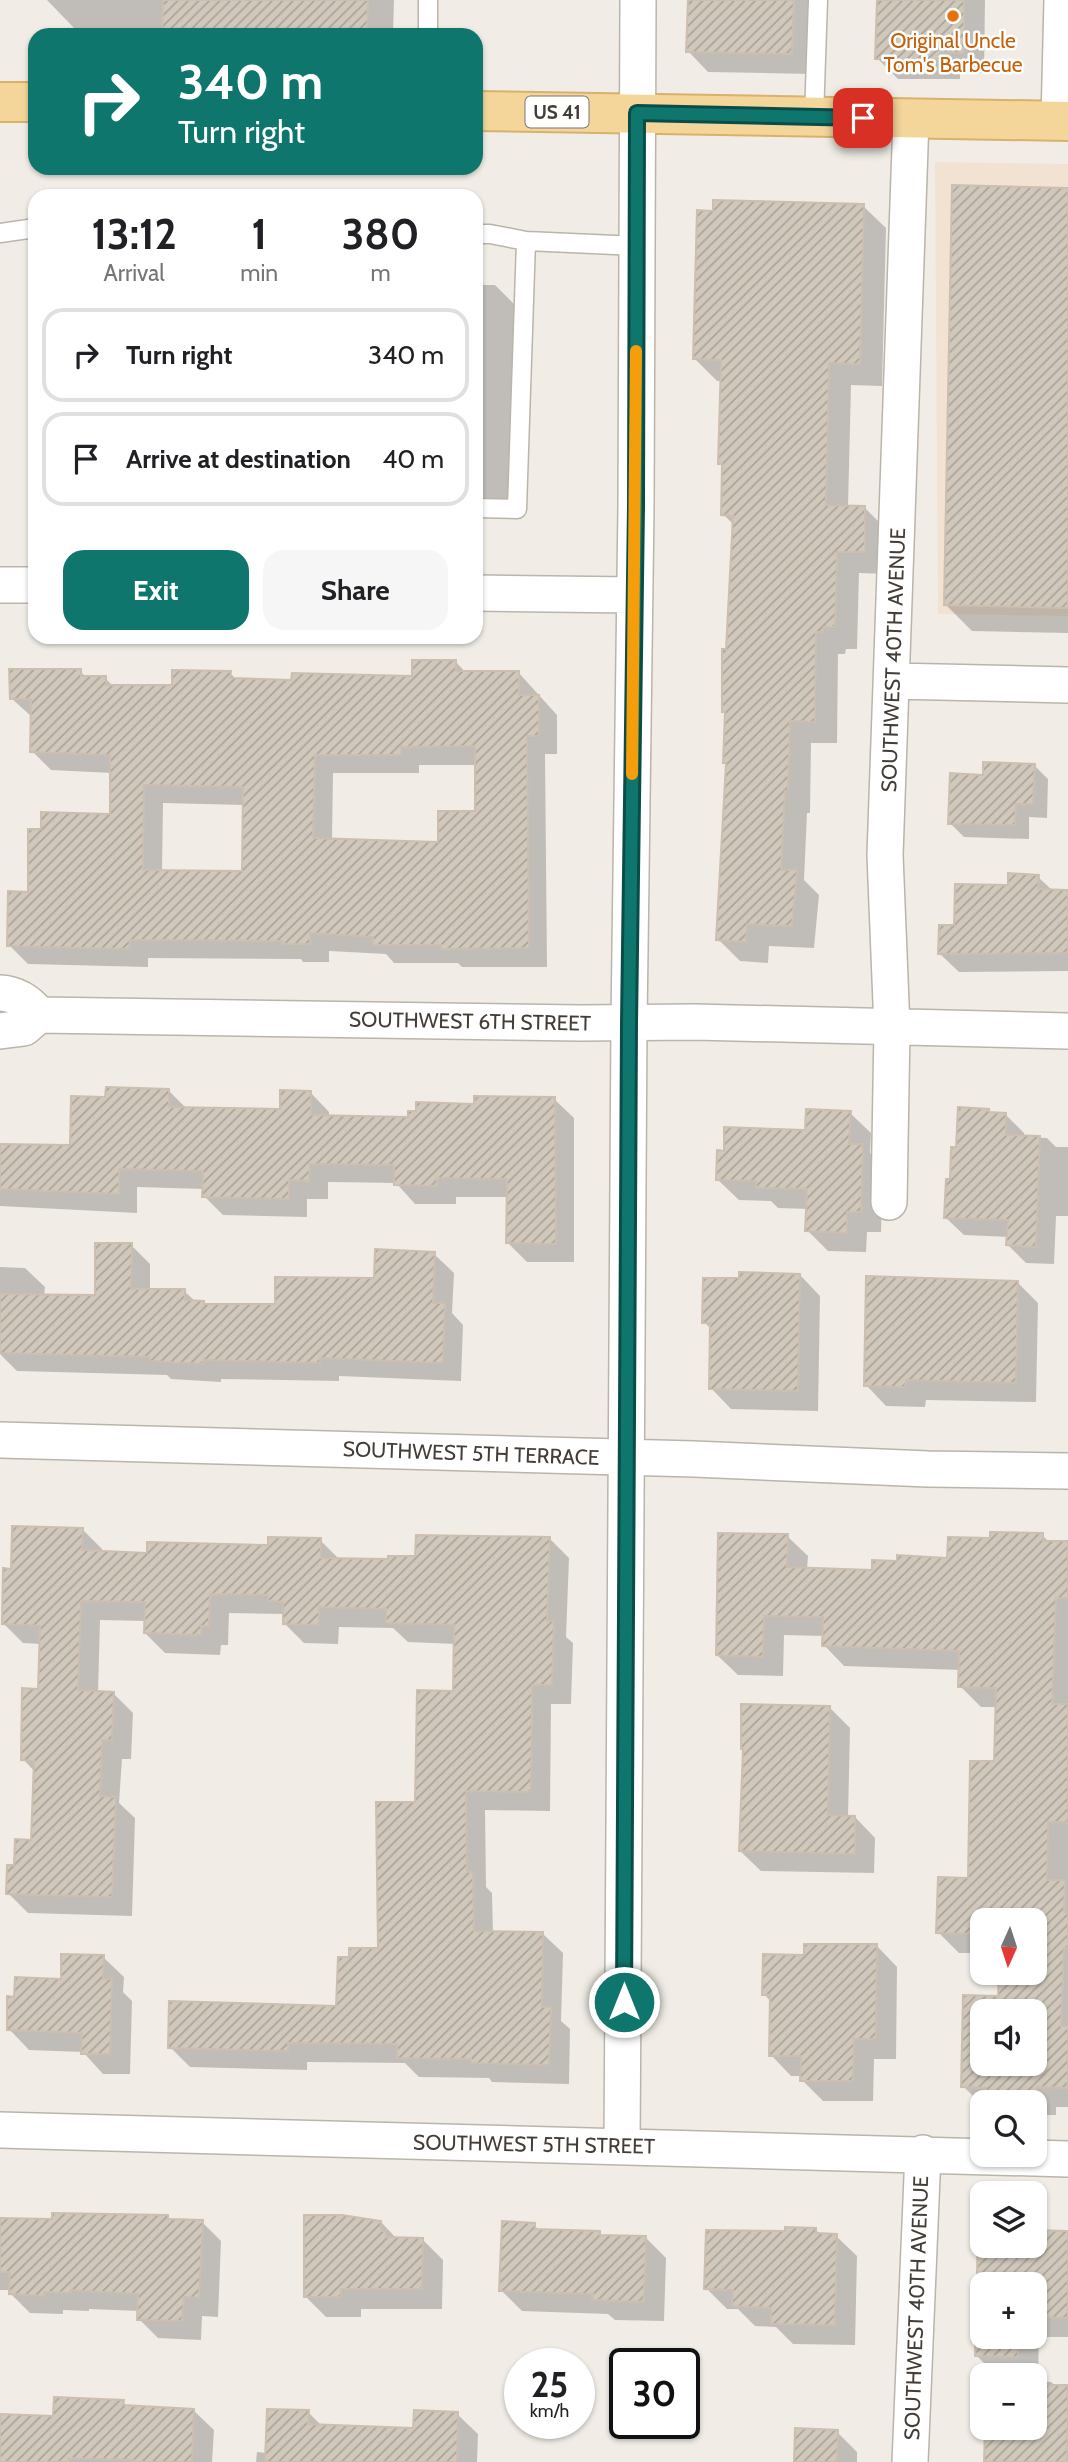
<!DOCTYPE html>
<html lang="en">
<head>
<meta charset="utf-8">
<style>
	body { margin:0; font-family:Cabin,sans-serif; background:#f6f6f6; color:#202124; height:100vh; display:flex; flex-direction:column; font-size:26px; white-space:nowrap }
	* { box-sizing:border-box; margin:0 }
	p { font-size:23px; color:#757577 }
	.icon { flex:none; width:38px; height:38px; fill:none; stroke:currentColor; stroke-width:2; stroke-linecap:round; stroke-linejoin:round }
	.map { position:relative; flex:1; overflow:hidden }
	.details { position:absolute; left:28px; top:189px; width:455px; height:455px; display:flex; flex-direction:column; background:#fff; border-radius:21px; box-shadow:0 2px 5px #0004 }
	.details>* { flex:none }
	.banner { position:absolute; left:28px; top:28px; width:455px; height:147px; border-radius:21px; box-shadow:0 2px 5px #0004; background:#0f766e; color:#fff; overflow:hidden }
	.needle { width:46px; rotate:183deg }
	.buttons { position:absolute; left:970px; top:1908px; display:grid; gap:14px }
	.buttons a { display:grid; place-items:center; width:77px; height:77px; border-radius:14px; background:#fff; box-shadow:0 2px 5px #0004; font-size:35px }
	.speed { position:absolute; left:504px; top:2348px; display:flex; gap:14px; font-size:35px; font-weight:700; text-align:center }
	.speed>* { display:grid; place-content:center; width:91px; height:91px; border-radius:50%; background:#fff; box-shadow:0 2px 5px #0004; line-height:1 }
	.speed small { font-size:18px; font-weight:400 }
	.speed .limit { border:4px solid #111; border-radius:10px; background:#fff; color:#111 }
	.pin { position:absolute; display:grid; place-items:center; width:60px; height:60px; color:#fff; margin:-30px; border-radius:14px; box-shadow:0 4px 10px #0006 }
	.me { position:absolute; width:77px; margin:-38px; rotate:0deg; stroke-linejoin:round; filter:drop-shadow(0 0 5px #0008) }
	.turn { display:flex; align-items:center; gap:24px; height:147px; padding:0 35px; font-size:32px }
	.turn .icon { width:91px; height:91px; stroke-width:2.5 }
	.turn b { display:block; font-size:49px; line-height:60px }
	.eta { display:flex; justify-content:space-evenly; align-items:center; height:119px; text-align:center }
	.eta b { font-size:42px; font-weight:700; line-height:49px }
	.action { display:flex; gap:14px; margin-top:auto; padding:14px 35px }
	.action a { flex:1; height:80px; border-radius:21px; background:#0f766e; color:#fff; font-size:28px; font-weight:700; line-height:80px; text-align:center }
	.action a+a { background:#f6f6f6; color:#202124 }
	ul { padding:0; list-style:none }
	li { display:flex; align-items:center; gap:21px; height:94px; margin:0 14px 10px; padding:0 21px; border:4px solid #e0e0e0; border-radius:21px }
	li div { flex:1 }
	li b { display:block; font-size:26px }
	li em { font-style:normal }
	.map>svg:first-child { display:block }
</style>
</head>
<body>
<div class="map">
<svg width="1068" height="2462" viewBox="0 0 1068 2462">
	<defs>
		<pattern id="building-hatch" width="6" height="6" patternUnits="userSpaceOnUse" patternTransform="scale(1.75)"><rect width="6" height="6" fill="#d1c8bc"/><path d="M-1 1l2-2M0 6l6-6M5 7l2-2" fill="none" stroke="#aba49a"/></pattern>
	</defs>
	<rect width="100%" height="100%" fill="#f1ede6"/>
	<path fill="#f1e2d2" d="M935 162 1068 164V616L938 614Z"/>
	<path fill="#0003" fill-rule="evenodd" d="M47 0H394L393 35H164V30L74 28Z
		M689 0H814L812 74 708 72 688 51Z
		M878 0H985L984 73 960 72V79H898L877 58Z
		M1068 189V633L972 631 945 604Z
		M863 206 886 228 882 386 851 385 848 507 865 508 887 530V574L859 573 857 649H846L845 654H838L837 743H811L810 813H807L804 880 819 895 814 948 769 946 768 963 740 961 718 939 728 765 725 762 726 714 724 711 734 525 723 514 724 467 720 463 722 381H717L695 359Z
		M476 285H495L521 311 514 499 476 498Z
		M456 662 466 673 518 672 557 715V754H545L547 967H462L458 963H394L386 954 329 951V962H303L301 959 148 958V967L28 964 9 945 29 894 43 831 112 816V773L51 770 32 751V717L11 698 80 671 87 678H105L114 687H174L230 673 237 680 293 682 414 678ZM419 765H477V812L439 844 332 841 333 773H419ZM163 803 244 805V873L162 872Z
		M1034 765 1048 779 1047 818 1029 817V839L964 837 950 823 984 777Z
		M1038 877 1053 891 1068 892V971L959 972 940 954 956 927 1010 887Z
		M169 1091 187 1109 281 1111 310 1092 329 1112V1118L410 1119 476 1106 554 1099 574 1118V1262H527L508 1243 509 1197H456V1204H415L396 1183 328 1182V1199H307V1217L223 1215 204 1196V1189L137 1187V1213L0 1206V1146L71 1147 107 1098Z
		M989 1110 992 1114 1006 1115 1024 1133V1137L1047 1138 1056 1147H1068V1216H1056L1054 1264 1026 1263 1008 1245 1009 1237 964 1235 945 1217 958 1149Z
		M850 1113 871 1133 870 1153 883 1166 881 1232H867L866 1252 828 1251 807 1230 808 1209 778 1208 771 1201 739 1200 718 1180 807 1132Z
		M131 1245 150 1264V1291H184L196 1302 203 1303 206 1305 276 1306 375 1280 434 1254 454 1273 452 1313 463 1325 461 1381 339 1376V1381L221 1379V1382L171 1379 167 1375 17 1371 0 1354V1267L25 1268 45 1287 44 1296H96Z
		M800 1275 820 1296 818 1411 731 1409 711 1388 712 1330 704 1322Z
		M1017 1282 1038 1303 1036 1402 926 1400 925 1407 886 1406 866 1385Z
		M82 1529 102 1549V1553L148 1555 270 1547 320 1540 340 1560 390 1561 549 1538 569 1558 566 1637 573 1643 571 1704H551L550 1811 485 1810 486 1887 492 1893 493 1933 543 1934 563 1953 561 2021 570 2029 569 2084 492 2082 489 2078 419 2077 405 2063 307 2062V2070L190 2067 170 2047 338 2007 351 1959 380 1950 417 1803 454 1692 456 1644 408 1642 393 1628 339 1627 338 1644 304 1643 284 1623 285 1614 229 1613 228 1645H221L220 1655 165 1653 145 1633 146 1621 100 1620 98 1693H113L133 1713 131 1759H122L119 1803 135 1818 132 1916 28 1913 8 1893 15 1867 32 1841 35 1772 23 1759 39 1691 41 1644 23 1643 3 1623 13 1571Z
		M1042 1535 1050 1543H1068V2107H1056V2115H1034V2102H982V2105L963 2086 965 1997H1000L1034 1972V1920H982V1953H959L938 1932 970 1879 996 1763 997 1707H981L960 1686 961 1670 844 1666 824 1645V1636L784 1635 783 1676 738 1675 717 1655 787 1536 808 1556 807 1570 873 1572 949 1560 992 1540ZM982 2011H1034V2063H982Z
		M829 1707 850 1728 848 1817H855L875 1838 874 1873 761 1871 740 1851 745 1751 742 1749Z
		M877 1946 897 1967 896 2059H874L873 2101H823L802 2080V2076H791L771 2055V2002L764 1994Z
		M103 1957 124 1977 123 1992 132 2001 130 2074H103L83 2052 29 2050 9 2029 15 1999 62 1980Z
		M168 2217 171 2221 202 2222 221 2241 218 2317 202 2316 201 2340 158 2338 139 2319V2311L89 2309V2311L63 2310V2314L30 2313 11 2294V2290H0V2219L54 2221Z
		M381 2222 397 2239H422L443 2260 442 2309H361V2317H326L305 2296Z
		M534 2225 540 2231 599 2233 603 2236 645 2237 666 2258 664 2321 615 2320 608 2314 522 2311 501 2290Z
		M816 2230 821 2235 836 2236 857 2256 855 2345 793 2344 776 2327 755 2326 738 2309H727L706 2288 786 2233Z
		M1068 2233V2337H1039L1038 2381 1051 2382 1057 2387H1068V2462H986L1034 2427V2375H988V2367L976 2355 982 2245H1034ZM982 2284H1034V2336H982Z
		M123 2402 128 2407 193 2410 214 2430 212 2462H0V2416L55 2417Z
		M308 2412 322 2426 415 2429 457 2414 478 2434 477 2462H256L257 2452 267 2453Z
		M837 2432 857 2452V2462H796Z"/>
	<path fill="url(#building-hatch)" stroke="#ccbfb0" stroke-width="2" fill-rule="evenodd" d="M163 0H368L367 35H162Z
		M688 0H794L792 54 686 52Z
		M877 0H964V53L940 52V60L875 59Z
		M952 185 1068 188V608L944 605Z
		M713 200 864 204 860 364 829 363 826 505 865 506V552H837L835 627H824L823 632H816L815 722 790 721 788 791H785L781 870H797L792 926 747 924 746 942 716 940 726 763H723L725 712H722V649H726L733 516 721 515 722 464H718L721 360 693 359 697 210 713 211Z
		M412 660H456V671H519V695H539V736H527L529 948 441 949V945H373V937L310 933V944H282V941L130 940 129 949 7 946 8 891 28 892V829H41V812L110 814V755L30 752 31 699H10L9 669H81V676H106V685H172V670L231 671 230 678 291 680 292 673 412 676ZM475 746V811H438V842L313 838 315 755H401V747ZM144 785 243 787 242 871 143 870Z
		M983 762 1035 764 1033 804H1016L1015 825 948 824 950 773 983 775Z
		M1008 873 1039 875 1038 889 1068 890V953L938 954 939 925H954L955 884 1008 885Z
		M106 1087 169 1089V1107L280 1109V1090L311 1091V1115L408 1117V1111H416V1102L474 1104V1096L555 1097 556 1244 506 1243 507 1179 437 1178V1186L394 1185V1165L310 1164 309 1181 289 1180V1199L202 1197 203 1171 119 1169V1194L0 1189V1144L70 1145 71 1096 105 1097Z
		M958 1107 989 1109V1112L1006 1113V1135L1040 1136 1036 1247 1006 1245 1008 1220 944 1218 946 1179H950L951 1147H956Z
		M806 1109 851 1111 849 1144H863L861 1212H847V1233L805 1231 807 1189 756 1188V1181L716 1180 717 1150 724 1151V1127L805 1130Z
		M95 1243H132L131 1289H185V1300L204 1301V1304H275V1277L374 1278 375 1249 435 1252 433 1303H445L443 1363 320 1358V1363L203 1360V1364L150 1361V1357L0 1353V1294L95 1295Z
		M739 1272 800 1274 798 1391 709 1389 710 1323H702L703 1278H739Z
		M866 1276 1018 1281 1016 1383 906 1380 905 1387 864 1386Z
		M12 1526 83 1528 82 1550 147 1553V1542L268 1545V1537L321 1538V1558L388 1559V1556H415L416 1535 550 1537 547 1621H554L552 1685H532L531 1792 466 1791 467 1872H473L474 1931 543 1932 542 2007H551L549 2065 471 2063V2059L397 2058V2044L288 2043V2051L168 2048 169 2001 336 2006 338 1957H349V1948H378L376 1802H415L417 1690 453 1691 454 1625 386 1623V1609L319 1607V1625L283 1624V1602L268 1601V1595L210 1594 209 1626H201V1635L144 1633 145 1602 81 1601 78 1690 114 1692 112 1740H102L100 1796 116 1797 112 1897 6 1894 7 1865H14L15 1839 31 1840 34 1761 21 1760 22 1688 38 1689 40 1626 2 1624 3 1568 11 1569Z
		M990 1532 1043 1533V1541H1068V1598H1056L1052 1704H1068V1822H1048L1047 1880H1065L1064 1912 1068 1913V1948H1064L1061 2026H1068V2088L1037 2087V2096L987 2094 986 2088 961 2087 963 1995 998 1996 999 1972H1034V1920H982V1934L936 1933 938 1877 968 1878 970 1761H994L996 1688 958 1687 959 1651 822 1646 823 1617 764 1616 763 1657 716 1655 718 1533 788 1534 787 1567 872 1570V1560L897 1561V1555L947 1558 948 1537 990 1538ZM982 2011H1034V2063H982Z
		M741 1704 830 1706 828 1815 855 1816V1854L739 1851 743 1749H741Z
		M804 1944H877L876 2039H854L853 2081H800L801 2056H769L770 1995H762L763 1954 804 1955Z
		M61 1954 104 1955 103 1979H112L110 2054H81L82 2033 7 2030V1996L14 1997 15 1977 61 1979Z
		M52 2213 168 2215V2219L203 2220 199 2298 184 2297 182 2321 137 2320 138 2294 71 2290V2293L44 2292V2296L9 2294 10 2272H0V2218L52 2219Z
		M304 2215H342L381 2221V2231H386V2237L423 2238 422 2289H341V2297H304Z
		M502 2221 535 2223V2229L600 2231V2235L646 2236 644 2302 592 2300 593 2294 499 2291Z
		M785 2227 816 2228V2233L837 2234 835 2325 771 2324V2308L732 2306 733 2290 704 2289 706 2230 785 2231Z
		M978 2229H982V2245H1034V2230L1068 2231V2318L1034 2317V2284H982V2336H1018V2357L975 2356Z
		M1034 2385H1068L1067 2462H984L985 2427H1034Z
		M54 2397 124 2400 123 2405 194 2409 192 2462H132L133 2460 68 2458V2462H0V2414L53 2416Z
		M267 2409 309 2410 308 2424 413 2428 414 2410 458 2412 457 2462H265Z
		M795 2428 838 2430 837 2462H794Z"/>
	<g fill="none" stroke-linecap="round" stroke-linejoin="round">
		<defs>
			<path id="lane" d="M428 0V35
				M814 117 818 0
				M0 233 35 228
				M476 234H490L526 241 517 509 476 508
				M526 241 637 246"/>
			<path id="street" d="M1059 121 1062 0
				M0 585H35
				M476 593 634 595
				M893 681 1068 685
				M0 993C17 994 29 1002 39 1015
				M0 1031 24 1028 39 1015 581 1023 695 1022 1068 1031
				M889 1202 892 1028 885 855 911 119
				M0 1440 694 1459 928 1469 1068 1471
				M0 2130 1068 2159
				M622 2146 629 1023 636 506 638 0
				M910 2462 923 2153"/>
			<path id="primary" d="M0 102H35
				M476 111 1068 121"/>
		</defs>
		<use href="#lane" stroke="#bbb4a9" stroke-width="21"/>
		<use href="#street" stroke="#bbb4a9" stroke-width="38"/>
		<use href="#primary" stroke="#d8b16d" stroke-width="42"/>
		<use href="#lane" stroke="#fff" stroke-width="18"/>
		<use href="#street" stroke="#fff" stroke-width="35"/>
		<use href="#primary" stroke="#f4d69b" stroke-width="38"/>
	</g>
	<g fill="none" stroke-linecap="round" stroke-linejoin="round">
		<defs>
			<path id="route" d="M624 2002 629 1023 636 506 637 113 863 118"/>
		</defs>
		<use href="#route" stroke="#0a4d48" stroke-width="18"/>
		<use href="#route" stroke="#0f766e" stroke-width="12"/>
		<path stroke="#f59e0b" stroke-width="12" d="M632 774 636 351"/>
	</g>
	<circle fill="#e8710a" stroke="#fff" stroke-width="2.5" cx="953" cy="16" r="7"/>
	<g text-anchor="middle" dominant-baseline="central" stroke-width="5" stroke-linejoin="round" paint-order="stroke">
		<rect fill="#fff" stroke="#7b7772" stroke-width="2" x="525.5" y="96.5" width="63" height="31" rx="5"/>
		<g font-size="19" font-weight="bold" fill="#433d36">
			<text x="557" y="112">US 41</text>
		</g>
		<g font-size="21" fill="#c56008" stroke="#fff">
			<text x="953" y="40">Original Uncle<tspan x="953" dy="24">Tom's Barbecue</tspan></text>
		</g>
		<g font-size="21" fill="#433d36" stroke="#fff">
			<text transform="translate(893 660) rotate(-88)">SOUTHWEST 40TH AVENUE</text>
			<text transform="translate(470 1021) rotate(1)">SOUTHWEST 6TH STREET</text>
			<text transform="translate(471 1453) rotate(2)">SOUTHWEST 5TH TERRACE</text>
			<text transform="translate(534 2144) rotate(1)">SOUTHWEST 5TH STREET</text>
			<text transform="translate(916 2308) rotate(-88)">SOUTHWEST 40TH AVENUE</text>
		</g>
	</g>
</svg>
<div class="buttons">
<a><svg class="needle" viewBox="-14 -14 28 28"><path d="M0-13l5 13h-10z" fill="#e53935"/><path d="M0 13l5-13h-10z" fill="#757577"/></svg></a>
<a><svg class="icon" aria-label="sound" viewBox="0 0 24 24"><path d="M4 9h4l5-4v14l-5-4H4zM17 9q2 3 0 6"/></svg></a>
<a><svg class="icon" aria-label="search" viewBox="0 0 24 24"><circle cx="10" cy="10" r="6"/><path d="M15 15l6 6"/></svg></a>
<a><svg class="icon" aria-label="layers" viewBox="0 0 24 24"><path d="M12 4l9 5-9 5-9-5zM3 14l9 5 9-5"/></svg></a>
<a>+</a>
<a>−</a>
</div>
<div class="speed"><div>25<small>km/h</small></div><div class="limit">30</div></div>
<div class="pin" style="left:863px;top:118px;background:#d93025"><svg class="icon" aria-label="arrive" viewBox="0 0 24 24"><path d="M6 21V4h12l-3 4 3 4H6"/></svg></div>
<svg class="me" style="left:624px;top:2002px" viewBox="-20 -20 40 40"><circle r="17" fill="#0f766e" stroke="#fff" stroke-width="3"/><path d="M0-11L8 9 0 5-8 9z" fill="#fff"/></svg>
<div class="banner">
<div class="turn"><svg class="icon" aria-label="right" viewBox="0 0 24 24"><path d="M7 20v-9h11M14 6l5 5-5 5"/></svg><div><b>340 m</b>Turn right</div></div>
</div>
<section class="details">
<div class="eta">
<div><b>13:12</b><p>Arrival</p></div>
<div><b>1</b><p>min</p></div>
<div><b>380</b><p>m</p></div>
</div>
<ul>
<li><svg class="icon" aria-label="right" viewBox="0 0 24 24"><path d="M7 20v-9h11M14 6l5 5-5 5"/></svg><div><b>Turn right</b></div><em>340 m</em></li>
<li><svg class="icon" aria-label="arrive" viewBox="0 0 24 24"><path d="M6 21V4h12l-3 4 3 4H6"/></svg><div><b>Arrive at destination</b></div><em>40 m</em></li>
</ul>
<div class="action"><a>Exit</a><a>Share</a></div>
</section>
</div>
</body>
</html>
